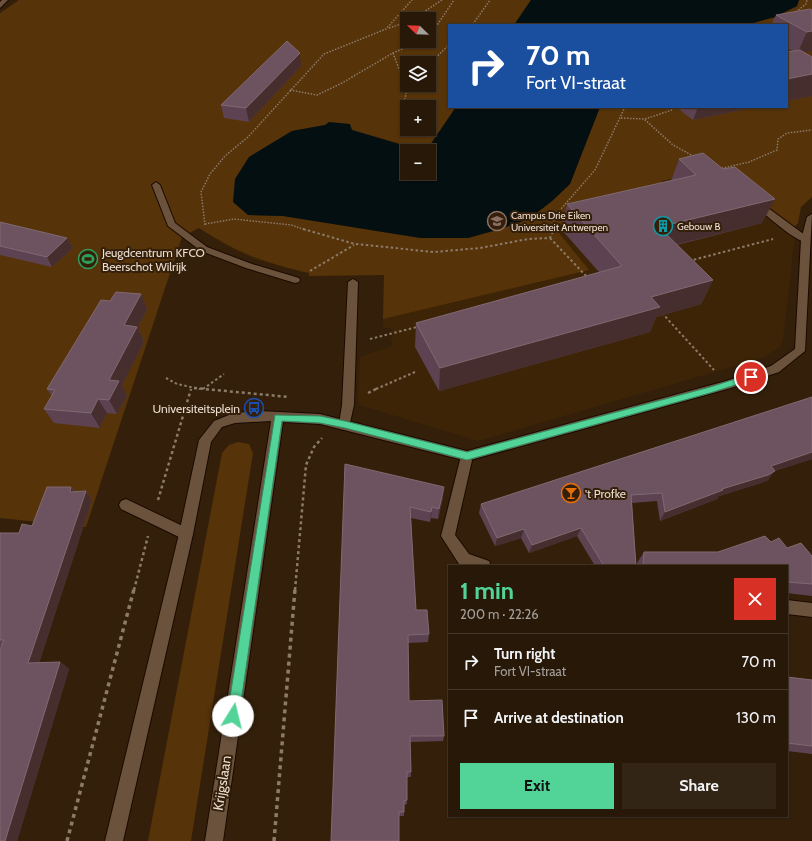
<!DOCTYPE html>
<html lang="en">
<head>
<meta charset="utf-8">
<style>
	body { margin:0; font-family:Cabin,sans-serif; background:#332516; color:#f1f3f6; height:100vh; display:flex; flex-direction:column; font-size:15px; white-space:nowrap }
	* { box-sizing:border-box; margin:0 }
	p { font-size:13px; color:#a4a09c }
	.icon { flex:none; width:22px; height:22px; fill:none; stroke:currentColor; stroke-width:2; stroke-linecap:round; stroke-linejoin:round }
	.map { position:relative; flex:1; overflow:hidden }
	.sheet { position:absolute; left:448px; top:565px; width:340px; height:252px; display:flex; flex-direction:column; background:#271808; border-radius:0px; box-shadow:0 1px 3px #0004,0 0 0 1px #433729 }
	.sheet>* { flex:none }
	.banner { position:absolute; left:448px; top:24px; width:340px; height:84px; border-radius:0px; box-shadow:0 1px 3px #0004,0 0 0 1px #433729; background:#1a4fa0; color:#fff; overflow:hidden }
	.needle { width:26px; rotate:293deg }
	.controls { position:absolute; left:400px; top:12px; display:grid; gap:8px }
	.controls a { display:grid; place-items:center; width:36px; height:36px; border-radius:0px; background:#271808; box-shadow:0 1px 3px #0004,0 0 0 1px #433729; font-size:20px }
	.pin { position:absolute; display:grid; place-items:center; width:34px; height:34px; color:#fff; margin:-17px; border:2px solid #fff; border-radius:50%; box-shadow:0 1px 4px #0007 }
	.me { position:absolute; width:44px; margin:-22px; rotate:9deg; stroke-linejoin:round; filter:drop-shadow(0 0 3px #0008) }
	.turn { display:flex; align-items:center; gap:14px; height:84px; padding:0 12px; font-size:18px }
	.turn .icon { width:52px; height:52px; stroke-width:2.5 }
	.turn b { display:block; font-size:28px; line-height:34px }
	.round { display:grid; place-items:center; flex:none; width:42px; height:42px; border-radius:0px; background:#332516 }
	.summary { display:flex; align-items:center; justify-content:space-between; height:68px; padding:0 12px }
	h1 { font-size:24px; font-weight:700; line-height:30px; color:#52d397 }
	.action { display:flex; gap:8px; margin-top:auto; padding:8px 12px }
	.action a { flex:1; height:46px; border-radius:0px; background:#52d397; color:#111; font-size:16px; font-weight:700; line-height:46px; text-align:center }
	.action a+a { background:#332516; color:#f1f3f6 }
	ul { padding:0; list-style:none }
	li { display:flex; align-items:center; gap:12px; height:56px; padding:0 12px; border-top:1px solid #433729 }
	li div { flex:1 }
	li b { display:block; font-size:15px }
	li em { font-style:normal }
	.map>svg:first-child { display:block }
</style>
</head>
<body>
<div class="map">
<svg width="812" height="841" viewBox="0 0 812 841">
	<rect width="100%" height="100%" fill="#34200a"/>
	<path fill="#3d2407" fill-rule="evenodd" d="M396 0H812V197L801 207 795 234 783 339 780 347 762 358 478 441 360 405 358 400 360 357 392 346 391 328H383L384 275 309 276V273L254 259 220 242ZM407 19H429V41H407ZM449 25H787V107H449ZM407 63H429V85H407ZM407 107H429V129H407ZM407 151H429V173H407Z"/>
	<path fill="#563309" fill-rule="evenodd" d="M19 0H531L514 25H449V107H456L426 151 352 130 325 125 292 131 249 157 248 215 283 216 420 238H468L500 229 529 219 552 201 570 184 600 107H787V25H746L775 17 797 6 799 0H812V197L801 207 798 223 791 230 715 169 661 181 680 199 555 228 589 270 383 319 384 275 309 276V273C264 263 238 253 199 228L182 237 86 527 0 518V13ZM407 19H429V41H407ZM407 63H429V85H407ZM407 107H429V129H407Z
		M238 442 249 444 253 453 191 841H148L222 453 229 445Z"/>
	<path fill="#040f12" d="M531 0H799L797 6 775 17 746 25H514Z
		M456 107H600L570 184 552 201 529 219 500 229 468 238H421L283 216 248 215 233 202 235 179 249 157 292 131 325 125 329 122 350 124 352 130 422 151H407V173H429V151H426Z"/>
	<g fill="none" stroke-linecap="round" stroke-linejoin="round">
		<defs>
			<path id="lane" d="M156 182 160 185 175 223 207 247 252 264 299 278 300 280 299 282 295 283 246 268 201 251 168 226 152 185Z
				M756 199 809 238V242C798 245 763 212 753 204L752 202Z
				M353 279 358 282 354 405 349 427H341L339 424 342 405 348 282Z
				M467 451 471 452 473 456 455 535 469 554 489 561 491 566H466L459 564 441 536 461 456 463 452Z
				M126 499 191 530 193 534 191 538 186 540 181 538 121 509 119 505 121 501Z
				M787 600 812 603V617L787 614Z"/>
			<path id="street" d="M2 0H8L0 8V2Z
				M812 214 805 351 779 372 731 388 467 461 320 424 283 422 223 841H205L271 421 235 423 222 427 211 442 193 534 123 841H105L179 534 199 440 214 421 234 413 259 411 320 414 467 451 726 381 771 366 795 349 801 240 807 217Z"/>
		</defs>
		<use href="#lane" stroke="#1b0900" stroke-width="2"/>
		<use href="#street" stroke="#1b0900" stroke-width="2"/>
		<path stroke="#8c7b6a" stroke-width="1.5" stroke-dasharray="1.5 1.5" stroke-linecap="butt" d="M796 12 806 4 807 0
			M413 19 442 0
			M470 25 473 24 490 0
			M389 28 407 22
			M429 37 454 0
			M393 53 407 90 401 115
			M429 80 434 77 432 61 449 45
			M290 90 317 95 342 83 393 53 420 41
			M407 90 418 85
			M621 118 644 119 673 145 695 157
			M645 119 672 110
			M719 169 749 162 777 150 778 139 787 133 812 130
			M205 224 234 219 291 225 306 230
			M205 225 201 192 210 174 225 156 248 137 324 54 386 29 412 0
			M553 230 554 217 595 170 625 107"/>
		<path stroke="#8c7b6a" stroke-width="2" stroke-dasharray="2.5 2.5" stroke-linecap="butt" d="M303 229 355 244 434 252 480 248 528 239 550 238 554 229
			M550 238 588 278
			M689 261 773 239
			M310 271 354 245
			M662 313 714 370
			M370 339 417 327
			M166 378 177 384 200 389
			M203 389 224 374
			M376 389 415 372"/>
		<path stroke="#8c7b6a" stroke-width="2.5" stroke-dasharray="3 3" stroke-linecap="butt" d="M194 388 289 397
			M368 393 378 388
			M158 500 191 389
			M134 590 148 536
			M295 590 306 465 314 447 322 438"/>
		<path stroke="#8c7b6a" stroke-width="3.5" stroke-dasharray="4 4" stroke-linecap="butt" d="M67 841 134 589
			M274 841 295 589"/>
		<use href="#lane" fill="#6a523c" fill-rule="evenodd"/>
		<use href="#street" fill="#6a523c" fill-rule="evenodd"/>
	</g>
	<path fill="#5d4352" d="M810 9 805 52 812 96 787 101V52L793 51 787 48V25H771L776 15Z
		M301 66 249 122 224 118 221 105Z
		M676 107H756L693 120Z
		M679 159 762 223 677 245 713 280 701 304 656 317 650 332 439 391 415 347 416 323 599 272 561 229 567 204 671 181Z
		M0 222 67 238 73 248 52 267 0 255Z
		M141 294 147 309 138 327 144 342 122 385 127 396 117 414 107 413 100 428 54 423 44 409 52 396 47 389 110 301Z
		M812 397V459L774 471 768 480 761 483 719 496 717 499 660 521 657 501 632 503 636 566H595L577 536 529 553 521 538 495 546 479 513 481 504Z
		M345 464 443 498 438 519 431 518 430 522 411 518 416 610 429 634 428 642 408 643 409 701 444 736 443 741 410 742 411 777H407V804L404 805V816L332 815Z
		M71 487 75 491H86L92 500 39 663 60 662 69 669 17 841H0L1 646H0V533H19L32 526Z
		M771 542 787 548 812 556V596L787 593V566H637V563L644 552H718Z
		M787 677 812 680V754L787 751Z"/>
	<path fill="#462e2f" d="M812 31V51L797 54 807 32Z
		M300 53 301 66 249 122 246 108Z
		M812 74V96L787 101V79Z
		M698 107H756L693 120Z
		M775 199 762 223 650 251 659 227Z
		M67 238 73 248 52 267 47 257Z
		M713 280 701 304 656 317 650 332 439 391 440 368 651 297Z
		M141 294 147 309 138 327 144 342 122 385 127 396 117 414 109 400V380L124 325Z
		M98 399 107 413 100 428 91 413Z
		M812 452V459L774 471 768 480 761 483 719 496 717 499 660 521 665 512 771 466Z
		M71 487 78 496 70 492Z
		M444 487 443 498 438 519 439 509Z
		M86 491 92 500 37 669 28 663Z
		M432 507 431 518 430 522 431 512Z
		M581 528 577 536 529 553 532 545Z
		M524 529 521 538 495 546 497 538Z
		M60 662 69 669 17 841H5Z"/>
	<path fill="#6c535f" stroke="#806971" d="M810 9 812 10V31L807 32 776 15Z
		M287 41 300 53 246 108 221 105Z
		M800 50 812 57V74L787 79V52Z
		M703 153 723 169 735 167 775 199 659 227 713 280 651 297 660 307 440 368 416 323 622 266 567 204 696 175 679 159Z
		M0 222 67 238 47 257 0 246Z
		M116 292 141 294 124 325 137 327 109 380 119 381 109 400 98 399 91 413 44 409 55 390 47 389 101 300 110 301Z
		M812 397V452L771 466 775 471 768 475 722 489 723 490 665 512 662 493 631 495 636 566H604L581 528 532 545 524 529 497 538 481 504Z
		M345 464 444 487 439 509 432 507 431 512 410 507 416 610H427L429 634 408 635 409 701 442 700 444 736H410L411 772H407V800L404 801V812H399V841H331Z
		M47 487H71L70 492 86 491 28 663 60 662 5 841H0V649L4 640H0V533H19L22 524 32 526Z
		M765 536 771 542 779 538 787 548 801 543 812 556V584L787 582V566H643L644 552H718Z
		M787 677 812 680V746L787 743Z"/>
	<path fill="#52d397" stroke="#358962" d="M751 374 756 377 754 379 710 393 467 460 345 428 320 423 282 421 239 716 237 720 233 722 228 720 227 716 275 415 320 416 345 421 467 452 710 387Z"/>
	<defs>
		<symbol id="university-ring" viewBox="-11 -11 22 22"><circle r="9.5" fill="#34200a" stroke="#8d6e63" stroke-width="1.5"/><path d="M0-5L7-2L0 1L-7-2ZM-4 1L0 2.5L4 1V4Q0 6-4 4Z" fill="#8d6e63"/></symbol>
		<symbol id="building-ring" viewBox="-11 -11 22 22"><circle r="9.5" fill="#34200a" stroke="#0f9aa8" stroke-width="1.5"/><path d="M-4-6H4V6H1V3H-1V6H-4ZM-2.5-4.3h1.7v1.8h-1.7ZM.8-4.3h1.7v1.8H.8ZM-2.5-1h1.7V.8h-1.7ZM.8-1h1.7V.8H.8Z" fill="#0f9aa8"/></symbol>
		<symbol id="stadium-ring" viewBox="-11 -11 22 22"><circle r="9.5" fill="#34200a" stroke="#2e9e5b" stroke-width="1.5"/><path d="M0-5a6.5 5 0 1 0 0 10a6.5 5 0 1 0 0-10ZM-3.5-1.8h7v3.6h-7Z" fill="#2e9e5b"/></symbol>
		<symbol id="bus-ring" viewBox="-11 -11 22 22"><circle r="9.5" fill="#34200a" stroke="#1a4fb4" stroke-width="1.5"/><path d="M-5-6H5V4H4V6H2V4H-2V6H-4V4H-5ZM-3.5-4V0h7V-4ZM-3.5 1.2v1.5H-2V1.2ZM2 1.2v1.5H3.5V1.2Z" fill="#1a4fb4"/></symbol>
		<symbol id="bar-ring" viewBox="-11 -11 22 22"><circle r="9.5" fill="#34200a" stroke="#e8710a" stroke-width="1.5"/><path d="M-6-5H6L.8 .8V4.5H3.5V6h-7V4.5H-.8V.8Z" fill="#e8710a"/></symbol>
	</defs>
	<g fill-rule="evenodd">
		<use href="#university-ring" x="486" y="210" width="22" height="22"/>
		<use href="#building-ring" x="652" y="215" width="22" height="22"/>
		<use href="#stadium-ring" x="77" y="248" width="22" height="22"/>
		<use href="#bus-ring" x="243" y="397" width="22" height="22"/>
		<use href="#bar-ring" x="560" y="482" width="22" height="22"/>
	</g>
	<g text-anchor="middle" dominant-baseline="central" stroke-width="4" stroke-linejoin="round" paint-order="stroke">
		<g font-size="10" fill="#ebddd0" stroke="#34200a" text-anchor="start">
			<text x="511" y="215">Campus Drie Eiken<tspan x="511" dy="12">Universiteit Antwerpen</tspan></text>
			<text x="677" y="226">Gebouw B</text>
		</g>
		<g font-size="12" fill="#ebddd0" stroke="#34200a" text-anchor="start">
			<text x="102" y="252">Jeugdcentrum KFCO<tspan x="102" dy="14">Beerschot Wilrijk</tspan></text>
			<text x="240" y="408" text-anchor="end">Universiteitsplein</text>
			<text x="585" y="493">'t Profke</text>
		</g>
		<g font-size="14" fill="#ebddd0" stroke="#34200a">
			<text transform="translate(222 783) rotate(-81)">Krijgslaan</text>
		</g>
	</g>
</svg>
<div class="controls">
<a><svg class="needle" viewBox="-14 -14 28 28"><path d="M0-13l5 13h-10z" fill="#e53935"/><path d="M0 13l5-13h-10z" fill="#a4a09c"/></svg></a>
<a><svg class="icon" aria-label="layers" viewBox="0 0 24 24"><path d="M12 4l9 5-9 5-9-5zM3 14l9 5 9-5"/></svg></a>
<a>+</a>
<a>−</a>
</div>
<div class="pin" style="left:751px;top:377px;background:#d93025"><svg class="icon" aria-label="arrive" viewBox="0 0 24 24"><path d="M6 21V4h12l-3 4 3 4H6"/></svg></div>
<svg class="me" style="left:233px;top:716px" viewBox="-20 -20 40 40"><circle r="19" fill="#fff"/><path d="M0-13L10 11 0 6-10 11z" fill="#52d397"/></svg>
<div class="banner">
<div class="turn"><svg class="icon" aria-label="right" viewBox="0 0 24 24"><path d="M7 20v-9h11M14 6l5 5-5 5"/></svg><div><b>70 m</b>Fort VI-straat</div></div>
</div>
<section class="sheet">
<div class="summary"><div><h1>1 min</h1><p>200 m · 22:26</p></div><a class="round" style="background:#d93025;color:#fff"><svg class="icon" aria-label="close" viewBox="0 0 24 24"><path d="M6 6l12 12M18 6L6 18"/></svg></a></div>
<ul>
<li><svg class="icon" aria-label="right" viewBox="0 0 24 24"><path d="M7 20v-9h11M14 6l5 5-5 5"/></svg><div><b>Turn right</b><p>Fort VI-straat</p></div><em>70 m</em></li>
<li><svg class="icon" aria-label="arrive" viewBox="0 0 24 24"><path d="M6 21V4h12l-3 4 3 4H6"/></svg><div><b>Arrive at destination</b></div><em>130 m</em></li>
</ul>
<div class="action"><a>Exit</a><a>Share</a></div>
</section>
</div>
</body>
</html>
